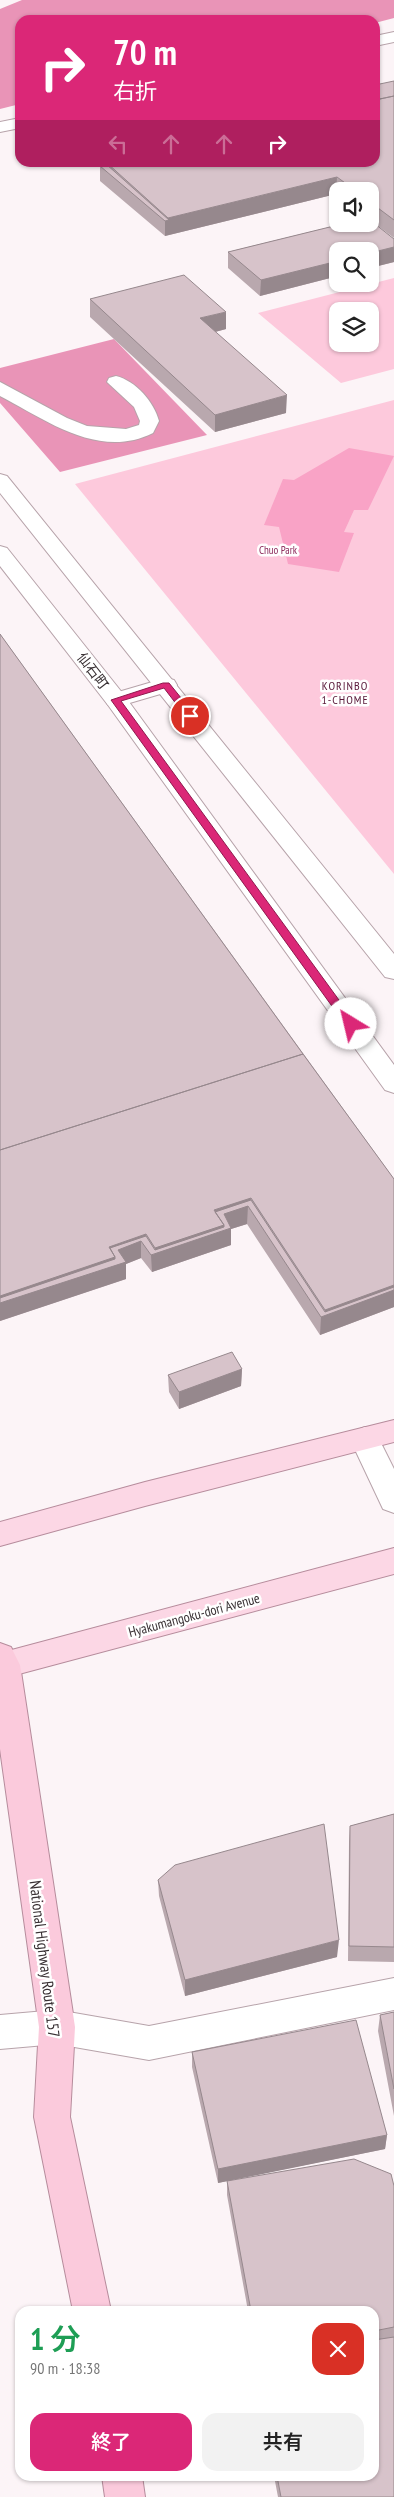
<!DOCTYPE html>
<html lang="ja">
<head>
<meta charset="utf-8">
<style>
	body { margin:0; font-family:"PT Sans Narrow","Noto Sans JP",sans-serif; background:#f2f2f2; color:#222; height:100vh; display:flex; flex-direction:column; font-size:19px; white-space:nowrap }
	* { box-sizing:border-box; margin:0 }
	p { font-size:16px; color:#767676 }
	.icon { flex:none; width:28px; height:28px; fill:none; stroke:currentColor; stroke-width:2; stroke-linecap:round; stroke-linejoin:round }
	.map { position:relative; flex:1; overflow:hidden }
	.details { position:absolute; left:15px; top:2306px; width:364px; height:175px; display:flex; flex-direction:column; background:#fff; border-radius:15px; box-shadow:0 1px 4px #0004 }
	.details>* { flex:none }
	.banner { position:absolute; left:15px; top:15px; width:365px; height:152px; border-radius:15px; box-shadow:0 1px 4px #0004; background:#db2777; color:#fff; overflow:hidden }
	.fabs { position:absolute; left:329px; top:182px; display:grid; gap:10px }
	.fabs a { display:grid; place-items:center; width:50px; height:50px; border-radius:10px; background:#fff; box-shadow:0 1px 4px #0004; font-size:25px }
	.pin { position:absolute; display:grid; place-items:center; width:42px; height:42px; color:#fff; margin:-21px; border:2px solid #fff; border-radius:50%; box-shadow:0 1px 5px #0007 }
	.me { position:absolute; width:55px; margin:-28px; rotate:324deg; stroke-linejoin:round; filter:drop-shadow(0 0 4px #0008) }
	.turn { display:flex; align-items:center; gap:18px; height:105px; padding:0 15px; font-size:22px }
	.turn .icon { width:65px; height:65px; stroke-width:2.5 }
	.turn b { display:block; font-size:35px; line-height:42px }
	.lanes { display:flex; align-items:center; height:48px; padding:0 15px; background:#0003; justify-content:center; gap:25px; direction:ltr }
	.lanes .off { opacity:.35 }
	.round { display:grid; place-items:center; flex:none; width:52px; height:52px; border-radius:15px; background:#f2f2f2 }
	.headline { display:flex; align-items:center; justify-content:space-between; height:85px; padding:0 15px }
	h1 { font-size:30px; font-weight:600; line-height:38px; color:#1e9e55 }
	.primary-button { display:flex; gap:10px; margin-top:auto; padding:10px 15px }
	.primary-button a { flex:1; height:58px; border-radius:15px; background:#db2777; color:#fff; font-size:20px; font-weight:600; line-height:58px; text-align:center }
	.primary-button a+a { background:#f2f2f2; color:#222 }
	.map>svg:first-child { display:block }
</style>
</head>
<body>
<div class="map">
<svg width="394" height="2497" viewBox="0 0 394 2497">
	<rect width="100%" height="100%" fill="#fcf4f7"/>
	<path fill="#fdc9dc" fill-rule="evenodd" d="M394 278V369L341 383 258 313ZM338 311H370V344H338Z
		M394 400V874L75 484Z"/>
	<path fill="#e994b7" d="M22 0H394V18L375 23V20H20V104L0 109V9Z
		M114 339 207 435 60 472 0 403V368Z"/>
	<path fill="#f9a3c6" d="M349 448 394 456 368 510H354L344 532 354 533 339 572 288 564 279 527 264 525 283 479 294 480Z"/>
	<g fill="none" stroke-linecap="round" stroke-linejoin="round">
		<defs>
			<path id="service" d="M116 376C136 381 154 402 159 421L153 433C99 460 46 420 0 396V382L67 418 87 426 126 429 139 425 140 421 134 407 107 382 109 378Z"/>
			<path id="minor" d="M166 678 174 680 177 685 174 690 116 707 108 705 105 700 108 695Z
				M394 1978V2010L149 2060 57 2044 0 2049V2015L57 2010 149 2026Z"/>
			<path id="tertiary" d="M394 32V42L375 46V36Z
				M20 118V128L0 132V122Z
				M0 474 7 476 394 954V979L385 977 0 493Z
				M0 546 7 548 124 695 394 1065V1093L385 1090 108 705 0 566Z
				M365 1427 375 1431 394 1469V1513L383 1509 350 1439 355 1431Z"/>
			<path id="primary" d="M394 1420V1442L145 1506 0 1546V1522L145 1482Z
				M394 1548V1574L4 1678 0 1677V1653L4 1652Z"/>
			<path id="trunk" d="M0 1643 11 1647 20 1665 75 2027 70 2117 111 2311H73L34 2117 39 2027 0 1749Z
				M102 2476H142L145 2497H105Z"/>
		</defs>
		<use href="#service" stroke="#b7a3aa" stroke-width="2"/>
		<use href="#minor" stroke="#b7a3aa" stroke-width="2"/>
		<use href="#tertiary" stroke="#b7a3aa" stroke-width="2"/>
		<use href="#primary" stroke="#b68c9c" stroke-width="2"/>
		<use href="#trunk" stroke="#b68c9c" stroke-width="2"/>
		<use href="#service" fill="#fff" fill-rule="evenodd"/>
		<use href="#minor" fill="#fff" fill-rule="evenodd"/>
		<use href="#tertiary" fill="#fff" fill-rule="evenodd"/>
		<use href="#primary" fill="#fcd7e5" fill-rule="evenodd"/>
		<use href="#trunk" fill="#fbcadc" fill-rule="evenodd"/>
	</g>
	<path fill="#b9a8ae" d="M394 81V238L370 220V191H338V195L336 194 169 235 165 236 100 181V166L107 164V163L375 162Z
		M370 220 394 239V262L370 268V251H338V276L260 296 228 268V252L342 224H370Z
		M90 299 226 329 215 332 286 413 215 432 90 317Z
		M0 634 394 1179V1307L320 1335 247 1224 231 1229V1245L152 1272 141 1258 126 1264V1279L0 1321Z
		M242 1369 241 1386 179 1409 169 1392 168 1375Z
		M394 1814V1962L348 1961 349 1842 350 1826Z
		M158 1880 337 1957 185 1996 159 1896Z
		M394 2012V2116L378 2031 380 2015Z
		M192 2052 387 2135 385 2149 231 2180 394 2186V2497H278L274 2476H374V2311H248L227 2195V2181L218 2183 192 2067Z"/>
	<path fill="#96888d" d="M337 177 336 194 169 235 165 236V221L168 220V218Z
		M394 247V262L370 268V253Z
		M338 261V276L260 296 261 280Z
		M226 312V329L200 336V318Z
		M287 395 286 413 215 432V415Z
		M251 1198 250 1210 248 1206 247 1224 231 1229V1245L152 1272 151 1255 155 1254V1248L214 1210Z
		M146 1234 147 1248 141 1241V1258L126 1264V1279L0 1321V1296L109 1247Z
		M394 1285V1307L320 1335 321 1317 324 1316 325 1310Z
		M242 1369 241 1386 179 1409V1392Z
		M339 1940 337 1957 185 1996V1980Z
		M387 2135 385 2149 218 2183V2169Z"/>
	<path fill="#d7c3ca" stroke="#96888d" d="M394 81V96L375 100V85Z
		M394 96V220L370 202V191H356L337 177 168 218 107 163 375 162V100Z
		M106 164 169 220 165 221 100 166Z
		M370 220 394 239V247L370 253V251H338V261L261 280 228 252 342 224H370Z
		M184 275 226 312 200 318 287 395 215 415 90 299Z
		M0 634 303 1054 0 1150Z
		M303 1054 394 1179V1285L325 1310 251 1198 214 1210 224 1225 155 1248 146 1234 109 1247 115 1257 0 1296V1150Z
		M251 1200 325 1312 394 1287V1290L321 1317 248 1206 224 1214 231 1228 151 1255 141 1241 118 1250 126 1262 0 1303V1298L115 1259V1257L110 1248 146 1236 155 1250 224 1227V1225L215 1212Z
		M232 1352 242 1369 179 1392 168 1375Z
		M394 1814V1947L349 1946 350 1826Z
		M324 1824 339 1940 185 1980 158 1880 175 1865Z
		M394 2012V2089L380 2015Z
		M356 2020 387 2135 218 2169 192 2052Z
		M354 2159 391 2174 394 2186V2327L374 2331V2311H251L227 2181Z
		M394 2337V2497H281L277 2476H374V2340Z"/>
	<path fill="#db2777" stroke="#8e194d" d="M163 683H169L194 714V718H187L164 688 121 701 355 1022V1027H347L111 700Z"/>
	<g text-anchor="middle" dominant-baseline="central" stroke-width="5" stroke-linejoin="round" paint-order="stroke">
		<g font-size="11" fill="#8c2a5b" stroke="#fff">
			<text x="278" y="550">Chuo Park</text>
		</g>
		<g font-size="12" letter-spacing="1" fill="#591939" stroke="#fff">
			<text x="345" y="685">KORINBO<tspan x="345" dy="14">1-CHOME</tspan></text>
		</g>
		<g font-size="14" fill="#393134" stroke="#fff">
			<text transform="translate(93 671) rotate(52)">仙石町</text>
			<text transform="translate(194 1615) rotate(-15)">Hyakumangoku-dori Avenue</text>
		</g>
		<g font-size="16" fill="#393134" stroke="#fff">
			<text transform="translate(45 1959) rotate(83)">National Highway Route 157</text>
		</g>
	</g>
</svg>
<div class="fabs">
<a><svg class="icon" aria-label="sound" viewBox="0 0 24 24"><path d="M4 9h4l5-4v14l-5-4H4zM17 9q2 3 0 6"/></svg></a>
<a><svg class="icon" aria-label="search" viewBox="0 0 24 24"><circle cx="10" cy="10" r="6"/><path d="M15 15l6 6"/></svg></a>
<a><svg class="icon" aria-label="layers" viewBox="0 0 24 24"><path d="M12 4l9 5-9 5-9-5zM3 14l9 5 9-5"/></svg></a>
</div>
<div class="pin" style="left:190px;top:716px;background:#d93025"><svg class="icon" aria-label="arrive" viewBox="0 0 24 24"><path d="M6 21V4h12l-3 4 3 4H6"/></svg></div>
<svg class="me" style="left:351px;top:1024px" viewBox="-20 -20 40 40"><circle r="19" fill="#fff"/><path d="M0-13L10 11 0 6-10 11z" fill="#db2777"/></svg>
<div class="banner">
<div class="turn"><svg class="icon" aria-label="right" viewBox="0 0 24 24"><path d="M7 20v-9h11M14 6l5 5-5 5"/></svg><div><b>70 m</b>右折</div></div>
<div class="lanes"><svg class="icon off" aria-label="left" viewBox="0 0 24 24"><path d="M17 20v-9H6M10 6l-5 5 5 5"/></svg><svg class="icon off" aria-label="ahead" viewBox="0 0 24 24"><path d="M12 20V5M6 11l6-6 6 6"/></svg><svg class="icon off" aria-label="ahead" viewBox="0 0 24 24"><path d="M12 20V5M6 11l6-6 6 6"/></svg><svg class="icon" aria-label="right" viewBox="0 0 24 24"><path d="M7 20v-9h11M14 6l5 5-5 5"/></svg></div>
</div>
<section class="details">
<div class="headline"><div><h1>1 分</h1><p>90 m · 18:38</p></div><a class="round" style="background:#d93025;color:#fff"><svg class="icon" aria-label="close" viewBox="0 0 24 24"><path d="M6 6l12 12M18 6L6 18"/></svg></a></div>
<div class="primary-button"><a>終了</a><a>共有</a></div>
</section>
</div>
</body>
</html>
